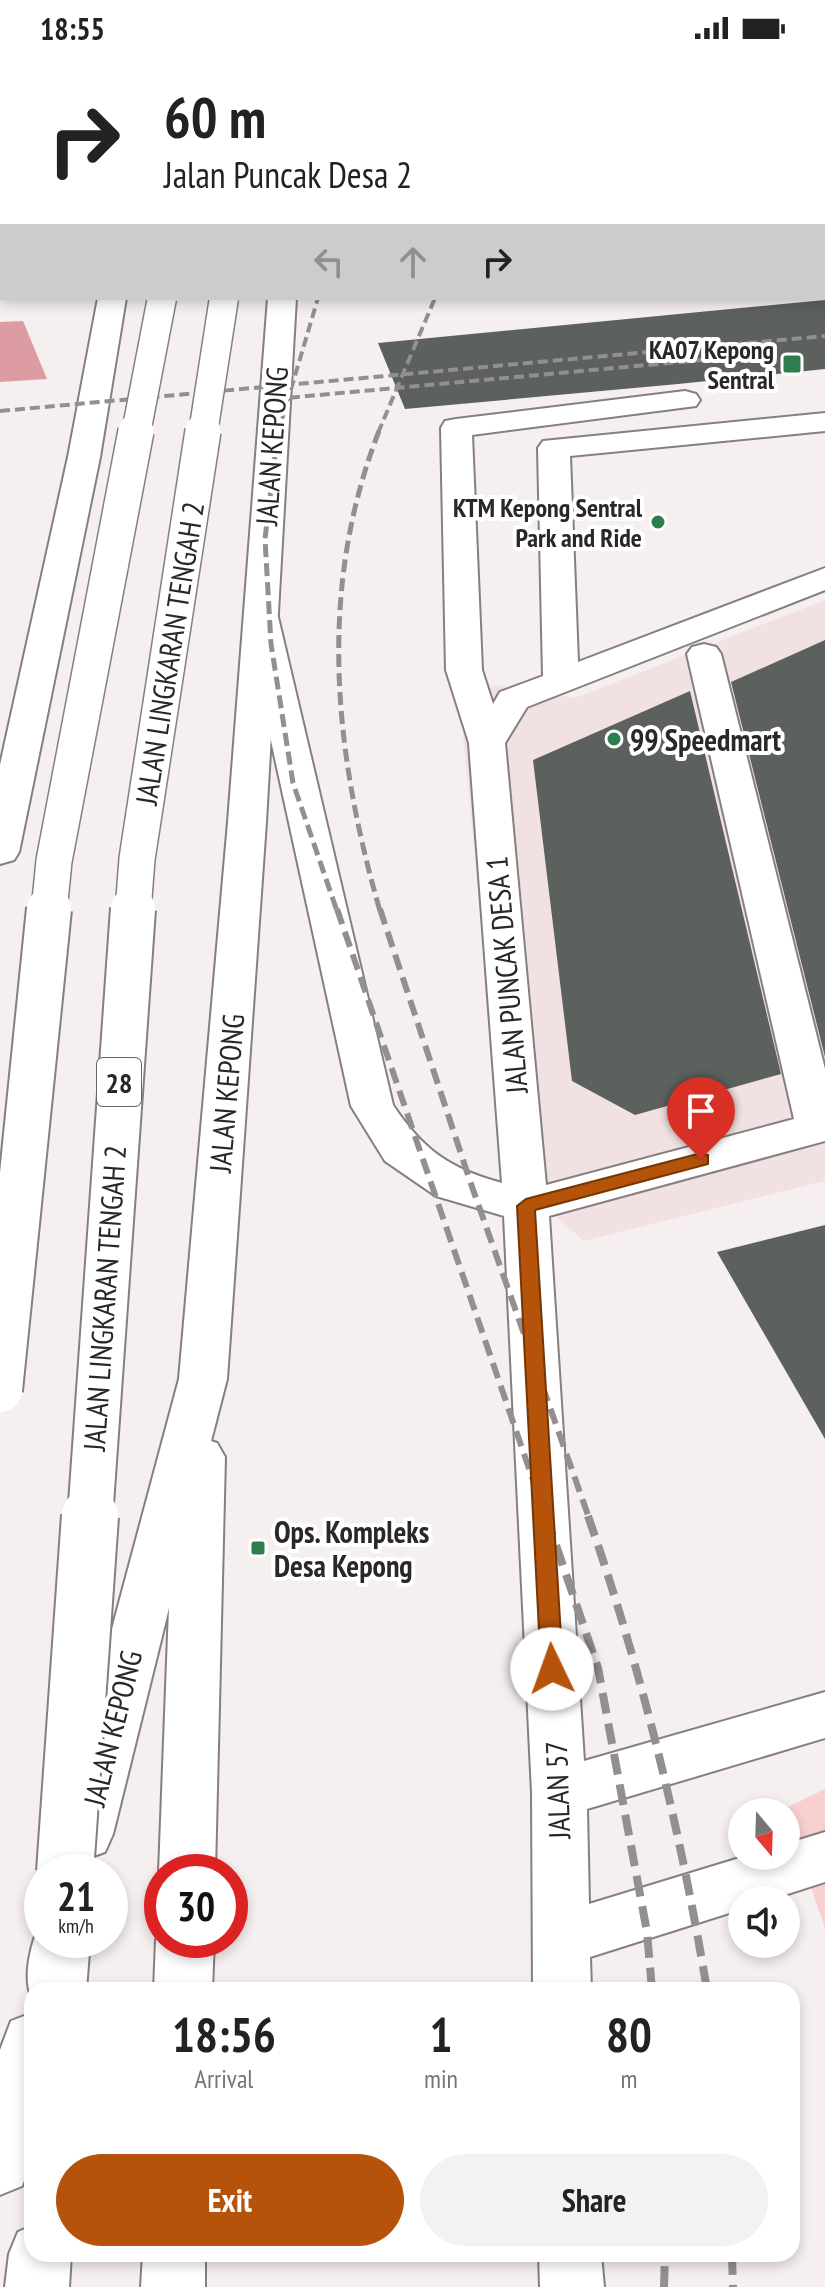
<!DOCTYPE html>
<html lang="en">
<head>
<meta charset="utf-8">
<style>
	body { margin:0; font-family:"PT Sans Narrow",sans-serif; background:#f2f2f2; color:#222; height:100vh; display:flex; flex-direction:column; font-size:30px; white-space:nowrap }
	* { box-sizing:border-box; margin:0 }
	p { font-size:26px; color:#767676 }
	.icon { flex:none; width:44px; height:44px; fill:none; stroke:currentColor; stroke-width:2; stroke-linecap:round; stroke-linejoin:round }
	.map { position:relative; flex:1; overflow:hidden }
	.panel { position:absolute; left:24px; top:1926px; width:776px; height:280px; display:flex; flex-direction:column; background:#fff; border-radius:24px; box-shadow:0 4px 12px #0003 }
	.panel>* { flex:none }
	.hud { position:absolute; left:0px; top:0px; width:826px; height:244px; box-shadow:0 4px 12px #0003; background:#fff; color:#222; overflow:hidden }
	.needle { width:52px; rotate:161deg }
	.controls { position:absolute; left:728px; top:1742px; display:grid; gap:16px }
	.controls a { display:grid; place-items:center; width:72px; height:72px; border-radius:50%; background:#fff; box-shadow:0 4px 12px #0003; font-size:40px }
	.speed { position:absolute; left:24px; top:1798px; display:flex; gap:16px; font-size:40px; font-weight:700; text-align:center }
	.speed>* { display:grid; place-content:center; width:104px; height:104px; border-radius:50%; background:#fff; box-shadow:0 4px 12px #0003; line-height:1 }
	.speed small { font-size:20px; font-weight:400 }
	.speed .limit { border:12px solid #d22; background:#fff; color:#111 }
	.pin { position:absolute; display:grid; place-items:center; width:68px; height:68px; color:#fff; margin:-82px -34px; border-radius:50% 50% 50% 0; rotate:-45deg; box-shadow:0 0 8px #0007 }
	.pin .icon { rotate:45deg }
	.me { position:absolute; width:88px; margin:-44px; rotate:357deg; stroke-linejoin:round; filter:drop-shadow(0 0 6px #0008) }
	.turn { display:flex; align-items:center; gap:28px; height:168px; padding:0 32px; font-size:36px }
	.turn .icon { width:104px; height:104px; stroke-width:2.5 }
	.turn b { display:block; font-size:56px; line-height:68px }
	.lanes { display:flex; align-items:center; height:76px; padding:0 32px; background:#0003; justify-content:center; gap:40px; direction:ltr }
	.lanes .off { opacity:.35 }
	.eta { display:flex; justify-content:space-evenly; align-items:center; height:136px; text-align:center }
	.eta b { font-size:48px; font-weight:700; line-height:56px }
	.primary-button { display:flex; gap:16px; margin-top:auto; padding:16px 32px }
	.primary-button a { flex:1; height:92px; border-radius:48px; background:#b45309; color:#fff; font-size:32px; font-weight:700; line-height:92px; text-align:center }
	.primary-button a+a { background:#f2f2f2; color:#222 }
	.status { display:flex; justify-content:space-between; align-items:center; height:56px; padding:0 40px; background:#fff; direction:ltr }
	.status svg { height:22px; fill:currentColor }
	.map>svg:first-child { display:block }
</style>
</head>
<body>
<div class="status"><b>18:55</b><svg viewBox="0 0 49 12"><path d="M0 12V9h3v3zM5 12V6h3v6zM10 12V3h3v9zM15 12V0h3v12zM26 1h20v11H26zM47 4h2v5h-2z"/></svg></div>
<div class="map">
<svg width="825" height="2231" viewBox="0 0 825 2231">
	<rect width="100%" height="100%" fill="#f6efef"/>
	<path fill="#f2e1e2" d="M825 544V1125L584 1185 507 1118 463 680 469 645 496 629 575 642Z"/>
	<path fill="#f8d0d2" d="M825 1733V1872L784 1753Z"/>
	<path fill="#dc9ca1" d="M23 265 47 323 0 326V266Z"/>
	<path fill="#5c615e" d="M825 244V313L678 328 405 353 378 287Z
		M825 584V1001L731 626Z
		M690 635 781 1018 635 1059 572 1025 533 704Z
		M825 1169V1383L717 1196Z"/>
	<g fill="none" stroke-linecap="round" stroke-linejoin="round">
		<defs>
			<path id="minor" d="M695 0H721L722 2H696Z
				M824 91H825V108H824Z
				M824 136H825V152H824Z
				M824 173H825V189H824Z
				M685 335 696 338 700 344 696 350 472 379 482 614 493 648 500 636 543 620 538 392 543 385 825 357V375L570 400 578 606 825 512V534L527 651 505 687 546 1129 794 1063 687 598 692 591 704 588 716 591 721 598 825 1013V1085L549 1160 584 1705 825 1636V1682L587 1753 589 1848 746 1800H786V1788L825 1776V1826L769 1844H742V1853L590 1901 591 1934H533L532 1737 504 1160 436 1140 385 1105 351 1050 244 561 249 554 261 551 273 554 278 561 393 1049C423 1094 450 1113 502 1127L469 687 446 614 441 372 445 365 456 363Z
				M539 2198H601L604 2231H540Z"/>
			<path id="major" d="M304 0H328V2H304Z
				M98 242H126L100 401 19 796 14 804 0 808V709L68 401Z
				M268 242H296L266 766 227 1323 211 1385 217 1387 225 1401 215 1816H162V1823L159 1816 169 1552 113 1778 105 1796 85 1803 65 1796 57 1778 179 1323 228 766Z
				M162 1871V1884H214L212 1934H154L156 1884Z
				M32 1957V2104L22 2130 0 2139V1994L11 1965Z
				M143 2198H205V2231H141Z"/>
			<path id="highway" d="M249 0H273V2H249Z
				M41 1865 42 1884H90L86 1934H32V1943C22 1921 31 1887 41 1865Z
				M32 2170V2198H71L69 2231H5L9 2198 18 2176Z"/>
		</defs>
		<use href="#minor" stroke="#867f7f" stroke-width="4"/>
		<use href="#major" stroke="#867f7f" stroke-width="4"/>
		<use href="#highway" stroke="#867f7f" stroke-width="4"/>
		<use href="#minor" fill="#fff" fill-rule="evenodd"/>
		<use href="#major" fill="#fff" fill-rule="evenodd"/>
		<use href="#highway" fill="#fff" fill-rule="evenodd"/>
		<path stroke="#948f8f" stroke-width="4" stroke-dasharray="10 5" stroke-linecap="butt" d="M275 343 702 304
			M0 355 825 280
			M278 377 318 242
			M378 377 435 242"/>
		<path stroke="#948f8f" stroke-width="5" stroke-dasharray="13 6" stroke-linecap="butt" d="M278 375 265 483 271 588 293 727 337 855
			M379 375C317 534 334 696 380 855"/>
		<path stroke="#948f8f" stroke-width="6" stroke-dasharray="16 8" stroke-linecap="butt" d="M337 853 546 1462
			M380 853 470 1125 589 1462"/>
		<path stroke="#948f8f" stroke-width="8" stroke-dasharray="21 10" stroke-linecap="butt" d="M546 1460 598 1612 647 1876 652 1934
			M588 1460C642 1615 680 1772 707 1934
			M732 2198 733 2231
			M664 2231 665 2198"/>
		<defs>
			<path id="highway-bridge-far3" d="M136 377 162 242
				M203 377 224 242"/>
			<path id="highway-bridge-far2" d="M49 855 54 805 136 375
				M133 855 137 803 203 375"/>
			<path id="highway-bridge-far1" d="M0 1334 49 853
				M90 1462 133 853"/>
			<path id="highway-bridge" d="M65 1816 90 1460"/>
		</defs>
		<use href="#highway-bridge-far3" stroke="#867f7f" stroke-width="31" stroke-linecap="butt"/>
		<use href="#highway-bridge-far2" stroke="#867f7f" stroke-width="38" stroke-linecap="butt"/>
		<use href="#highway-bridge-far1" stroke="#867f7f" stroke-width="48" stroke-linecap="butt"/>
		<use href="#highway-bridge" stroke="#867f7f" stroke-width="60" stroke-linecap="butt"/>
		<use href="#highway-bridge-far3" stroke="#fff" stroke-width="28"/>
		<use href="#highway-bridge-far2" stroke="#fff" stroke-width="35"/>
		<use href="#highway-bridge-far1" stroke="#fff" stroke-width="44"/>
		<use href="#highway-bridge" stroke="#fff" stroke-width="56"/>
	</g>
	<path fill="#b45309" stroke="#753606" stroke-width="2" d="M701 1097 708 1099V1108L535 1154 563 1613 560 1620H544L541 1613 517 1150 526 1143Z"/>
	<g fill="#2e7d4d" stroke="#fff" stroke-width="3">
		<rect x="782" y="298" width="20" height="20" rx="4"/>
		<circle cx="658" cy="466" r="8"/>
		<circle cx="614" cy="683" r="8"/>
		<rect x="250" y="1484" width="16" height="16" rx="4"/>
	</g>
	<g text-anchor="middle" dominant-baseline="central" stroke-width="8" stroke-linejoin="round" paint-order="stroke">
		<g font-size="26" font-weight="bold" fill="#2a2727" stroke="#fff" text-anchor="end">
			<text x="774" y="293">KA07 Kepong<tspan x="774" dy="30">Sentral</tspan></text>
			<text x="642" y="451">KTM Kepong Sentral<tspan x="642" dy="30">Park and Ride</tspan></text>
		</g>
		<rect fill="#fff" stroke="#6a6868" stroke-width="2" x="97" y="1002" width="44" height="48" rx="6"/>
		<g font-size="28" font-weight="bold" fill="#2a2727">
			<text x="119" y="1026">28</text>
		</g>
		<g font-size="30" fill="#2a2727" stroke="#fff">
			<text transform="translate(271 390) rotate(-86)">JALAN KEPONG</text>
			<text transform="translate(169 597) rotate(-81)">JALAN LINGKARAN TENGAH 2</text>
			<text transform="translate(506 919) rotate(-95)">JALAN PUNCAK DESA 1</text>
			<text transform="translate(226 1037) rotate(-85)">JALAN KEPONG</text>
			<text transform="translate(104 1242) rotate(-86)">JALAN LINGKARAN TENGAH 2</text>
			<text transform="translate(112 1672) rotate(-76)">JALAN KEPONG</text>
			<text transform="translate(557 1734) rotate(-92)">JALAN 57</text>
		</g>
		<g font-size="30" font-weight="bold" fill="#2a2727" stroke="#fff" text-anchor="start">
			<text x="630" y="683">99 Speedmart</text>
			<text x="274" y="1475">Ops. Kompleks<tspan x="274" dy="34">Desa Kepong</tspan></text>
		</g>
	</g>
</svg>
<div class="controls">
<a><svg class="needle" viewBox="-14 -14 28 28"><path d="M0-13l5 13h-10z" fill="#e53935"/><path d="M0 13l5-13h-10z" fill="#767676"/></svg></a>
<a><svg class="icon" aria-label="sound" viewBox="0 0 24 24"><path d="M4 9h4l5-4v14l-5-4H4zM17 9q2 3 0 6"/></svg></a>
</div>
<div class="speed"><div>21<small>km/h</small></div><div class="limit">30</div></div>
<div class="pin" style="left:701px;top:1103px;background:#d93025"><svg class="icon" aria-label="arrive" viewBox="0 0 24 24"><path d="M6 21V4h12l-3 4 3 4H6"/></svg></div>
<svg class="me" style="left:552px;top:1613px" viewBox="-20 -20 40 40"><circle r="19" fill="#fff"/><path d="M0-13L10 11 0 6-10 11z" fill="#b45309"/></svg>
<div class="hud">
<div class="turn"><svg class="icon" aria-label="right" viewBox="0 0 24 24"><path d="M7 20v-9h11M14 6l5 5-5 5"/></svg><div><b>60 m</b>Jalan Puncak Desa 2</div></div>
<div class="lanes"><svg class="icon off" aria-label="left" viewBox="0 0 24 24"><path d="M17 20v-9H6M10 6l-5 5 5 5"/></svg><svg class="icon off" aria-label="ahead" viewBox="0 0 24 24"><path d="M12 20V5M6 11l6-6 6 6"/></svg><svg class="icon" aria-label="right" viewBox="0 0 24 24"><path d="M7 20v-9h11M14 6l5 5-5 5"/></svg></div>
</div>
<section class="panel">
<div class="eta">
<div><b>18:56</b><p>Arrival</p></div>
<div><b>1</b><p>min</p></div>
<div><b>80</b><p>m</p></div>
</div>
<div class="primary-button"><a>Exit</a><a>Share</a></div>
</section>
</div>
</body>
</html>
